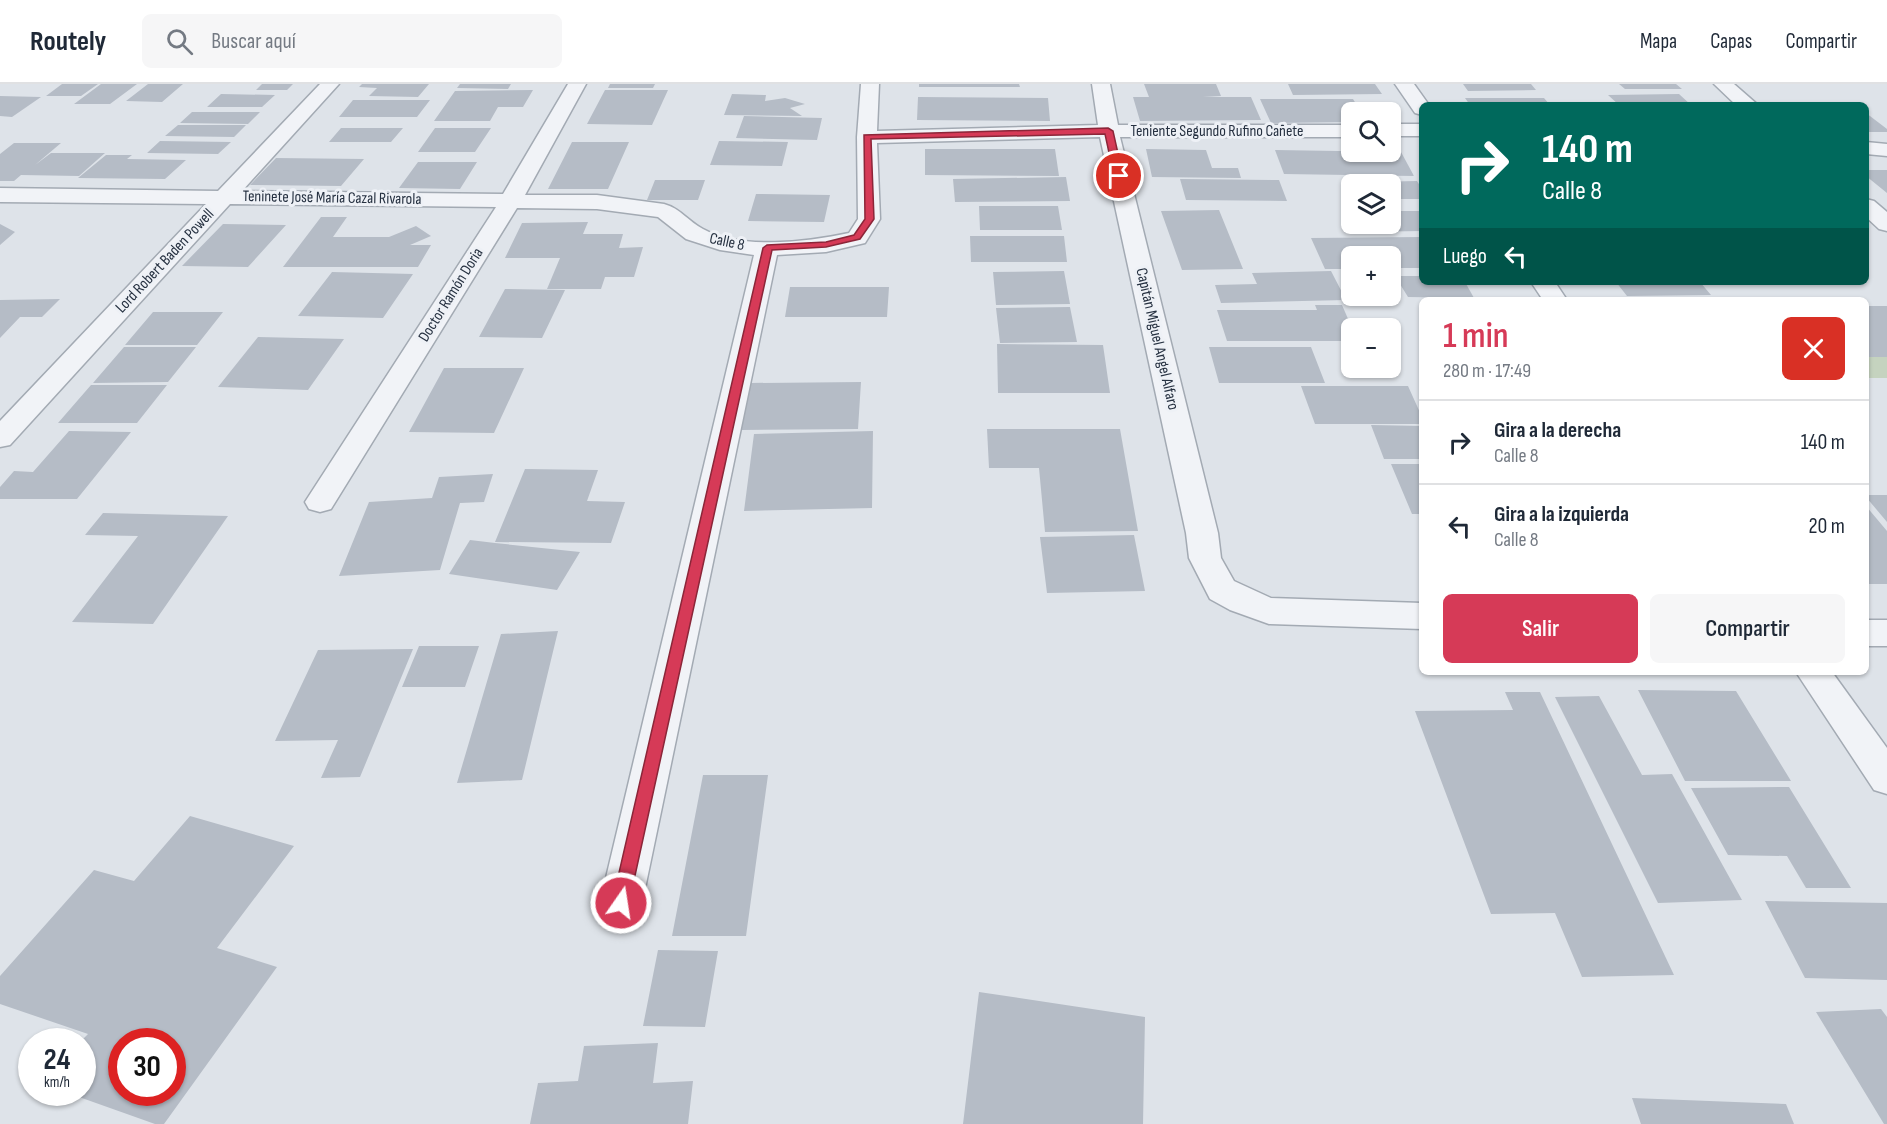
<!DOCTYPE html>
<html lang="es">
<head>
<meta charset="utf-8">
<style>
	body { margin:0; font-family:"Sofia Sans Condensed",sans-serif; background:#f6f6f7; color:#1f2937; height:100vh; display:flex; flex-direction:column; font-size:22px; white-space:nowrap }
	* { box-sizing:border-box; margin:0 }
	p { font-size:20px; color:#747a83 }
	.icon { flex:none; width:33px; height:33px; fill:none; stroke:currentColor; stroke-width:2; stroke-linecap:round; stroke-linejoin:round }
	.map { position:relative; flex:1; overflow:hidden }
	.panel { position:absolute; left:1419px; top:213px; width:450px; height:378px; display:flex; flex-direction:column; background:#fff; border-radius:9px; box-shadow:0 2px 4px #0004 }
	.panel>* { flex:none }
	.guide { position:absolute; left:1419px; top:18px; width:450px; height:183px; border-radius:9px; box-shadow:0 2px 4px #0004; background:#00695c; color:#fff; overflow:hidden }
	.tools { position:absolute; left:1341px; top:18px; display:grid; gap:12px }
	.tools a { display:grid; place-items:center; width:60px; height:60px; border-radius:9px; background:#fff; box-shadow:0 2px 4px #0004; font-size:30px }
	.speed { position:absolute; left:18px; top:944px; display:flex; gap:12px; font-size:30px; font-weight:700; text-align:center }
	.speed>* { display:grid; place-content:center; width:78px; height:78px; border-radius:50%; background:#fff; box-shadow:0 2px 4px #0004; line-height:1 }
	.speed small { font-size:15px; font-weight:400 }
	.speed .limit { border:9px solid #d22; background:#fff; color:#111 }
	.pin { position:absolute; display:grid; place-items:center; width:51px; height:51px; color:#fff; margin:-26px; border:3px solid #fff; border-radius:50%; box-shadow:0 2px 6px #0007 }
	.me { position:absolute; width:66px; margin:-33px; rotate:13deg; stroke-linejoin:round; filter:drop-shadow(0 0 4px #0008) }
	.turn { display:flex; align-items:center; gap:21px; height:126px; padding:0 24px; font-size:27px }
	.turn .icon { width:78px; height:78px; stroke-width:2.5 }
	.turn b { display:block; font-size:42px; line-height:51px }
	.then { display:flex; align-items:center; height:57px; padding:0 24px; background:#0003; gap:12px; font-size:22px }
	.round { display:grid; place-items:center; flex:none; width:63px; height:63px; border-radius:9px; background:#f6f6f7 }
	.head { display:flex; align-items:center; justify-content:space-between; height:102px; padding:0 24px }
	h1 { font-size:36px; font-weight:600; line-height:45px; color:#d63a57 }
	.action { display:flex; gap:12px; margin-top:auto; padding:12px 24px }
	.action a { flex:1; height:69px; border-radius:9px; background:#d63a57; color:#fff; font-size:24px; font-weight:600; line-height:69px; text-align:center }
	.action a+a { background:#f6f6f7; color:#1f2937 }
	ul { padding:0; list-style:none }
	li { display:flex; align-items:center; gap:18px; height:84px; padding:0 24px; border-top:2px solid #e0e1e3 }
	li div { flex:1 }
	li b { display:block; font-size:22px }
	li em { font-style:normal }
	header { display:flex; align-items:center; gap:36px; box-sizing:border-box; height:84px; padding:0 30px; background:#fff; border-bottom:2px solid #e0e1e3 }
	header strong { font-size:28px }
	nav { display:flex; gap:33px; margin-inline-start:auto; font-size:21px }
	.search { width:420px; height:54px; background:#f6f6f7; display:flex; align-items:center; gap:15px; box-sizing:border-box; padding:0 21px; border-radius:9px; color:#747a83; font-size:22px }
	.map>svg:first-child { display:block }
</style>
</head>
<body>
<header>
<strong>Routely</strong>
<div class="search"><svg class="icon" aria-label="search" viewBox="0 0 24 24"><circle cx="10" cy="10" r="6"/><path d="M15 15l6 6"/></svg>Buscar aquí</div>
<nav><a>Mapa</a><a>Capas</a><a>Compartir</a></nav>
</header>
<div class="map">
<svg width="1887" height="1040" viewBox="0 0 1887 1040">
	<rect width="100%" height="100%" fill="#dee3e9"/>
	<path fill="#c5d3bf" d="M1866 223 1887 245V294H1866Z"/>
	<path fill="#b5bcc6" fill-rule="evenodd" d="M62 0H98L81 12H46Z
		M101 0H137L110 20H74Z
		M148 0H183L162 18 126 17Z
		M262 0H293L287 6H256Z
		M362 0H429L418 13 369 12 377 4 359 3Z
		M460 0H511L508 5 457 4Z
		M610 0H655L653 4H608Z
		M919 0H1019L1020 3H919Z
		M1144 0H1216L1221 12 1203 13H1251L1261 36 1140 37 1133 13H1149Z
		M1288 0H1375L1382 10 1293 11Z
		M1463 0H1531L1536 6 1468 7Z
		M1619 0H1676L1682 5H1625Z
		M533 6 523 23H498L490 37H434L455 7Z
		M605 6H668L652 41 587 40Z
		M221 10 275 11 262 23H207Z
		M732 10 766 11 765 17 785 14 805 20 790 24 802 32 724 31Z
		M1679 10 1691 21H1619L1608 11Z
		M0 12 41 13 12 33 0 32Z
		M918 13 1048 14 1050 37 917 36Z
		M1465 14H1544L1550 21H1470Z
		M1260 15H1353L1361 28H1352V38L1271 39Z
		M353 16H430L417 33H339Z
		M192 28H260L248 40 180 39Z
		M1866 29 1887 45V48H1866Z
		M744 32 822 34 817 56 736 54Z
		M178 41H246L234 53 165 52Z
		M341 44H403L391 58H329Z
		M435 44H491L475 68H418Z
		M160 57 231 58 218 70 147 69Z
		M719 57 788 58 782 82 710 81Z
		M572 58H629L608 105H548Z
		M14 59H61L35 81 51 69H105L79 92 21 91 14 97H0V70Z
		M925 65H1055L1059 92 925 91Z
		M1146 65 1206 66 1212 84H1238L1241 94 1152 93Z
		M1275 66 1401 68 1414 92 1284 90Z
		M106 71H132L127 75 186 76 165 95 78 94Z
		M276 74 364 75 341 102 250 101Z
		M418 78H477L460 105 399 104Z
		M1866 86H1887V109L1866 92Z
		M1066 93 1070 117 955 118 953 95Z
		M1180 95 1279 96 1287 117 1186 116Z
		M655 96H705L698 116H647Z
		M1417 97 1422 105V115H1390V100H1373L1371 98Z
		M756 110 830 111 824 138 748 137Z
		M979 122H1058L1062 146H980Z
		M1219 126 1243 185 1182 186 1161 127Z
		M1390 127H1422V147L1357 148 1353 140H1390Z
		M321 133H347L333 153H389L416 142 431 152 410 161H431L418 183H283Z
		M588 138 583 150H623L619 164 643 163 634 193H605L601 205H547L560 174H505L522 139Z
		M0 140 15 148 0 161Z
		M223 140 286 141 248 183 182 182Z
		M970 152H1064L1067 178H971Z
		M1422 153V184H1390V172H1352V185H1325L1311 154Z
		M1064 187 1070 220 996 221 993 188Z
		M1331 187 1346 216 1221 219 1215 201 1257 200 1252 189Z
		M332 188 413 190 383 234 298 232Z
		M1395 192H1422V198H1465L1474 214 1408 213Z
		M1616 198H1700L1711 211 1627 212Z
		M790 203H889L887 233H785Z
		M505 205 565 206 542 254 479 253Z
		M60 215 42 233H20L0 254V216Z
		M1315 221H1342L1352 244V257H1227L1217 226H1317Z
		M1866 222H1887V273H1866Z
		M1070 223 1077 258 1000 259 996 224Z
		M153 228H223L197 261H125Z
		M258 253 344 255 308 306 218 303Z
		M997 260 1103 261 1110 309H998Z
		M124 263H196L168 298 93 299Z
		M1209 263H1311L1325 299H1219Z
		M444 284H524L494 349 409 348Z
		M861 298 858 345 741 346 750 299Z
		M91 301H167L137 339H58Z
		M1301 302H1408L1422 333V340H1315Z
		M1371 341 1422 342V375H1384Z
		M987 345H1120L1138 447 1045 448 1039 384H989Z
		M69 347 131 348 77 415H0V403L14 387 33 388Z
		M873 347 872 424 744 427 754 350Z
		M1391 380H1422V430H1412Z
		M525 385 598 386 587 417 625 418 611 459 495 458Z
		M493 390 484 418 460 419 440 486 339 492 369 418 432 414 439 393Z
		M1866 411H1887V438L1866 413Z
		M1866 422 1887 447V500H1866Z
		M103 429 228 432 153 540 72 538 138 452 85 451Z
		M1134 451 1145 507 1047 509 1040 453Z
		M470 456 495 459 580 468 557 506 449 490Z
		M558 547 522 696 457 699 501 550Z
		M419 562H479L465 603H402Z
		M413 565 360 693 321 694 338 656 275 657 318 566Z
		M1638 606 1736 607 1791 697H1685Z
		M1505 608H1540L1674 891 1582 893 1555 829 1491 830 1415 627 1513 626Z
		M1599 612 1642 691 1672 690 1742 816 1658 819 1555 613Z
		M703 691H768L746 852H672Z
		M1789 703 1851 804H1806L1787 772 1728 771 1691 704Z
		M190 732 294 762 217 864 277 883 164 1040H155L65 1008H82V956L88 950 0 920V892L94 786 134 797ZM122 957H172V1008H122Z
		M1765 817 1887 819V896L1805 894Z
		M658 866 718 867 705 943 643 942Z
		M979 908 1145 933 1143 1040H963Z
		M1881 925 1887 933V1040H1884L1816 928Z
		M658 959 653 999 693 997 688 1040H530L538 999 578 997 584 962Z
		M1632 1014 1786 1020 1794 1040H1641Z"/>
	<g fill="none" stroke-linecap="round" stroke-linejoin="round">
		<defs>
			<path id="minor" d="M320 0H339L242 107 503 110 568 0H586L525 111H597L664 120C680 124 689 138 703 145 742 166 807 158 849 149L858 135 857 53 861 0H879L877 47 1098 41 1092 0H1110L1118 41H1352V53H1120L1218 449 1221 474 1234 497 1271 514 1422 519V545L1269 540 1230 526 1210 515 1189 474 1186 449 1100 53 877 59 880 135 865 159 826 168 777 171 642 819 636 833 621 838 606 833 600 819 754 171 720 166 686 155 658 133 597 125 517 124 331 425 320 428 309 425 305 418 496 123 230 120 10 361 0 363V337L206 120 0 118V104L218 107Z
				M1395 0H1414L1429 21H1422V31L1415 29Z
				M1714 0H1734L1758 21H1736Z
				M1390 40H1422V52H1390Z
				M1866 58 1887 60V72L1866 70Z
				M1866 115 1874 117 1887 128V147L1879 145 1866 133Z
				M1531 198H1555L1567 216H1543Z
				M1866 536H1887V562H1866Z
				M1796 588H1832L1887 664V710L1874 706Z"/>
		</defs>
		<use href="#minor" stroke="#a3aab3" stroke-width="3"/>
		<use href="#minor" fill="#f1f3f7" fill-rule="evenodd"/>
	</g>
	<path fill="#d63a57" stroke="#8b2639" stroke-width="1.5" d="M1108 44 1113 47 1123 92 1119 94 1114 92 1105 50 871 55 874 135 860 155 826 163 772 166 629 819 627 824 621 827 615 824 612 819 763 164 767 161 826 158 854 151 865 135 864 51Z"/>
	<g text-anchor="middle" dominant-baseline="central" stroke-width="6" stroke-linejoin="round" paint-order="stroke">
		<g font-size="16" fill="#263141" stroke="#eef1f6">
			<text x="1217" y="47">Teniente Segundo Rufino Cañete</text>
			<text transform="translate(332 114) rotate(1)">Teninete José María Cazal Rivarola</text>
			<text transform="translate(727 158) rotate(12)">Calle 8</text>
			<text transform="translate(165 177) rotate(-47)">Lord Robert Baden Powell</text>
			<text transform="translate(451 211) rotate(-58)">Doctor Ramón Doria</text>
			<text transform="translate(1157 255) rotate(77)">Capitán Miguel Angel Alfaro</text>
		</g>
	</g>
</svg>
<div class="tools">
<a><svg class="icon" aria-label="search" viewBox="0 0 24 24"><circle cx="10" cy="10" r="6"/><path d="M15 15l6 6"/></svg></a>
<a><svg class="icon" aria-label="layers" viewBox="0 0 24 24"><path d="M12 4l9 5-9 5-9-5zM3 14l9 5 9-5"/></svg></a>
<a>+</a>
<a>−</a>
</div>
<div class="speed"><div>24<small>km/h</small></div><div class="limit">30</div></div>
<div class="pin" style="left:1119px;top:92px;background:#d93025"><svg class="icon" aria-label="arrive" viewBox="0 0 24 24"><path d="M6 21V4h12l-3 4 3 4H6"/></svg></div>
<svg class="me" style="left:621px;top:819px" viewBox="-20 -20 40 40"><circle r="17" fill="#d63a57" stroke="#fff" stroke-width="3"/><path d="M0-11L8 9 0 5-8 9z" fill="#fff"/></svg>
<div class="guide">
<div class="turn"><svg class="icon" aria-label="right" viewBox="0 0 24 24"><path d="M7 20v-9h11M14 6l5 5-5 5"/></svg><div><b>140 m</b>Calle 8</div></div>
<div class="then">Luego<svg class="icon" aria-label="left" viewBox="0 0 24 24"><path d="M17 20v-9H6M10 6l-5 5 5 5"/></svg></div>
</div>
<section class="panel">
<div class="head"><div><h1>1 min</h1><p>280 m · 17:49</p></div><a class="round" style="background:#d93025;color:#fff"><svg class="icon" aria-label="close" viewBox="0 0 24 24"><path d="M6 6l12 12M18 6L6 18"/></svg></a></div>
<ul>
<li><svg class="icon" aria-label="right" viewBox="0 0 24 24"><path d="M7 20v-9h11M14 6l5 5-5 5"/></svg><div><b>Gira a la derecha</b><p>Calle 8</p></div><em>140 m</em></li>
<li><svg class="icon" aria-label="left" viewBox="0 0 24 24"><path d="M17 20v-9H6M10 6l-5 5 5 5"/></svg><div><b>Gira a la izquierda</b><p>Calle 8</p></div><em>20 m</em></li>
</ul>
<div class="action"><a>Salir</a><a>Compartir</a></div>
</section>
</div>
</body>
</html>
